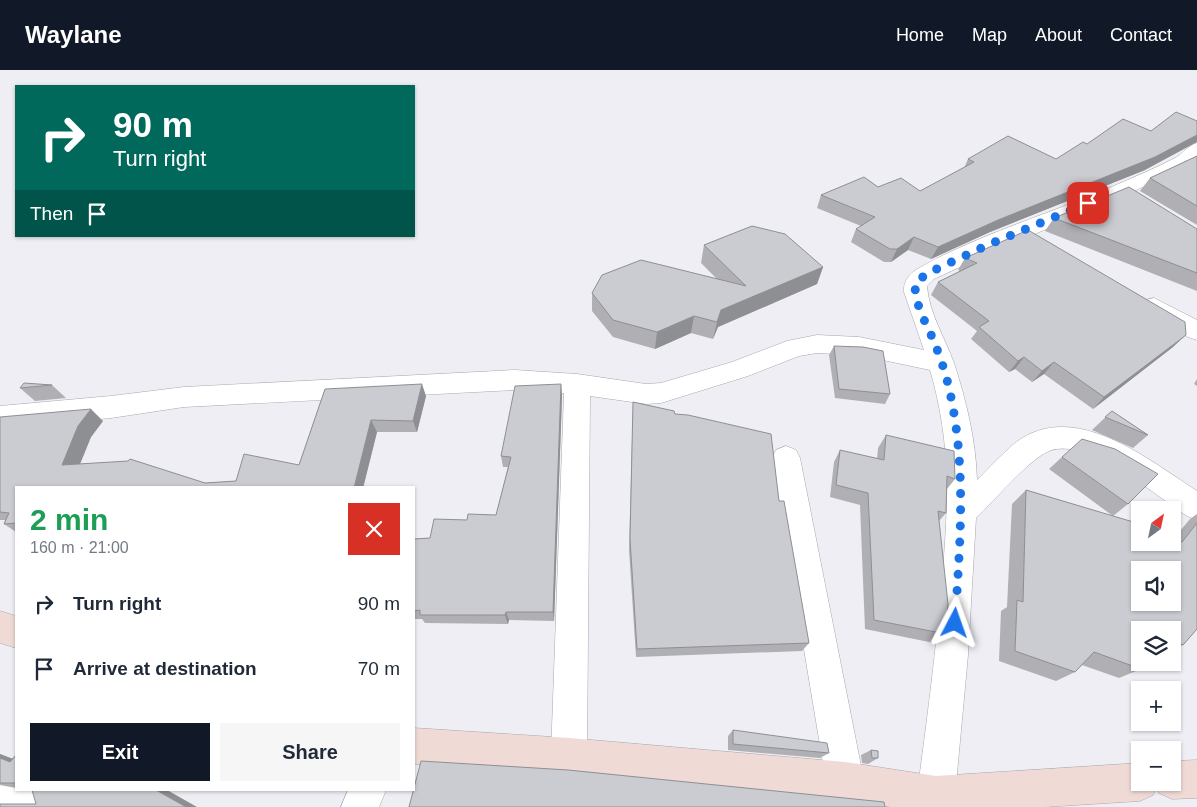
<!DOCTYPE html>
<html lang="en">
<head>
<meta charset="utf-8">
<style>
	body { margin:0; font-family:Helvetica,sans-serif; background:#f6f6f7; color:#1f2937; height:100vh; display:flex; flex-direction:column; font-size:19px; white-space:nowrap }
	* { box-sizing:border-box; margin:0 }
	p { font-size:16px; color:#747a83 }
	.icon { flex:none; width:28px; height:28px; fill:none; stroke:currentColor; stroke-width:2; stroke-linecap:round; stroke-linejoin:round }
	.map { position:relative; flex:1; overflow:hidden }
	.side { position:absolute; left:15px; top:416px; width:400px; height:305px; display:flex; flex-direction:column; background:#fff; border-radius:0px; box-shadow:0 1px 4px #0004 }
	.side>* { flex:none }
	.guide { position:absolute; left:15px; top:15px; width:400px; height:152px; border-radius:0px; box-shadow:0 1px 4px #0004; background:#00695c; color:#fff; overflow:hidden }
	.needle { width:32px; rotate:33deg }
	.fabs { position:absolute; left:1131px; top:431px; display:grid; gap:10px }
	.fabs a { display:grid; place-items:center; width:50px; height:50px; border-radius:0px; background:#fff; box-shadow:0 1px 4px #0004; font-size:25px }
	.pin { position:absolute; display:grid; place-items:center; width:42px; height:42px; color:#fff; margin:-21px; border-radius:10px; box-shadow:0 2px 8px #0006 }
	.me { position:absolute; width:55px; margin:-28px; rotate:4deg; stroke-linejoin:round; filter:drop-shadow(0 0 4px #0008) }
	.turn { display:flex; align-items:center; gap:18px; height:105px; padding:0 15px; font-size:22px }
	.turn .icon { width:65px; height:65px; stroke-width:2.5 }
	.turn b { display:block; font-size:35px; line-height:42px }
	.then { display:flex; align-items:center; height:48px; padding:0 15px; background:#0003; gap:10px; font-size:19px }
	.round { display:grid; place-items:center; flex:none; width:52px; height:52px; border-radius:0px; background:#f6f6f7 }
	.head { display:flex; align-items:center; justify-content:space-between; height:85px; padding:0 15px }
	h1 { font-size:30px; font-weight:600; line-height:38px; color:#1e9e55 }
	.primary-button { display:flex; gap:10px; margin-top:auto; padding:10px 15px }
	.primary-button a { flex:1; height:58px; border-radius:0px; background:#111827; color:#fff; font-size:20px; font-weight:600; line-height:58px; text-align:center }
	.primary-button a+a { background:#f6f6f7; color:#1f2937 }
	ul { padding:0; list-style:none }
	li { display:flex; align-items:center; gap:15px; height:65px; padding:0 15px }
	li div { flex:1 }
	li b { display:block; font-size:19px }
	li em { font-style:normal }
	header { display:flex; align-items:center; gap:30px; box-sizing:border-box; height:70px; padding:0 25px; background:#111827; color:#fff }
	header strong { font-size:24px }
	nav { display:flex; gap:28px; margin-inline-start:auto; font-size:18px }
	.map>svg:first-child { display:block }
</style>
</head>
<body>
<header>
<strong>Waylane</strong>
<nav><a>Home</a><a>Map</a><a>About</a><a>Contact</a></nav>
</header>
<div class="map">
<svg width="1197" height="737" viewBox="0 0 1197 737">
	<rect width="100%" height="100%" fill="#eeeef4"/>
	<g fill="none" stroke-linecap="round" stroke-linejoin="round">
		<defs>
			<path id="minor" d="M1197 73V89L1191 95C1106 135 1019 169 934 209L927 216C929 243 945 268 954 293 966 330 976 370 977 410 989 398 1002 384 1015 373 1074 328 1147 389 1197 421V450L1187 446C1156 426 1087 366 1049 381 1027 391 995 430 976 448L968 585 955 725 950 737H922L917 725C926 657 935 590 941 522 948 442 953 378 930 300L859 285 817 283 799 286 748 306 661 333 646 334 590 326 587 686 582 699 569 704 556 699 551 686 564 323 515 320 184 337 111 348 0 358V336L111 326 184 317 515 300 577 304 646 314 661 313 732 292 787 271 817 265 859 267 924 280 904 222C903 211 910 203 919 198 979 164 1053 143 1116 115 1136 106 1156 98 1175 88 1184 83 1187 76 1197 73Z
				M1154 228 1197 250V270L1188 267 1146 242 1142 236 1146 230Z
				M786 376 796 380 800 388 864 711 858 724 845 730 832 724 826 711 772 388 776 380Z
				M0 702 16 709V720H45L54 723 59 737H0Z
				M348 720H386L379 737H341Z"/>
			<path id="secondary" d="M0 541 16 546V578L0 573Z
				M414 658 569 668 845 692 936 706 1140 693V712H1172V691L1197 690V728L1172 729 1159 723 1156 718 1153 725 1140 731 1044 737H891L845 730 569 704 414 694Z"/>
		</defs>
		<use href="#minor" stroke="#a7a8ad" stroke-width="1"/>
		<use href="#secondary" stroke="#a7a8ad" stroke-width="1"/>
		<use href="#minor" fill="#fff" fill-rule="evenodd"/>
		<use href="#secondary" fill="#f0dad6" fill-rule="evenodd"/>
	</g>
	<path fill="#afafb4" d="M1197 86V155L1140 121 1150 108Z
		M968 89H1056L1145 100 990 162 931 189 908 180 891 192H884L851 172 856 159 861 156 817 138 821 125 878 117 920 121 964 98Z
		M1054 148 1197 159V221L1045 161Z
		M704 175 823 197 817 214 718 257 713 269 691 263 655 279 613 267 592 241V223L717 209 701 193Z
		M965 188 1173 277 1093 339 1044 304 1032 312 1015 299 1009 302 971 269 977 261 931 225 938 212 960 201 958 200Z
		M834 276 890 324 885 334 835 328 829 285Z
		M1197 309V316L1194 314Z
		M561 314 562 326 554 551 509 550 508 554 425 553 422 549H414V469L430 468 467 450 496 445 508 397H503L501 386Z
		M52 315 66 328 35 331 20 318Z
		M325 319 426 326 417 362H377L363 418H16V462L4 454 5 450H0V347L103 351 91 367 80 394 205 413 236 411 299 395Z
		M633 332 675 344 779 431 809 573 802 581 636 587 629 480Z
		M1112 341 1148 365 1133 378 1092 360Z
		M886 365 955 409 947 419 946 443 939 451 946 564 934 573 865 559 860 435 830 427 834 392 840 380 877 389 878 378Z
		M1062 387 1128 434 1113 446 1049 399Z
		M1026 420 1175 467 1190 449 1197 444V559L1183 575 1172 579V560H1140V578L1139 577 1141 599 1119 608 1082 595 1075 602 1056 611 999 591 1001 541 1007 537 1012 434Z
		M733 660 829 683 820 688 728 680V666Z
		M871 680 878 688 868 694 862 693 861 685Z
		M0 684 12 689 16 685V718L0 715Z"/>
	<path fill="#8e8f92" d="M1197 65V72L1145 100 990 162 931 189 938 177 998 150Z
		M914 167 908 180 891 192 897 179Z
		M823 197 817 214 718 257 713 269 717 252 721 240Z
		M694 246 691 263 655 279 657 262Z
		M1186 265 1173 277 1093 339 1104 327Z
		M1024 287 1015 299 1009 302 1018 291Z
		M1054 292 1044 304 1032 312 1042 301Z
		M422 314 426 326 417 362 413 351Z
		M561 314 562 326 554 551 553 542Z
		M91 339 103 351 91 367 75 406 62 395 78 356Z
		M371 350 377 362 363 418H354Z
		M506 542 509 550 508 554 505 545Z
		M0 684 16 690 10 692 0 688Z
		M156 720H167L197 737H186Z"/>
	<path fill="#cbccd1" stroke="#8e8f92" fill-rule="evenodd" d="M1176 42 1197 51V65L1155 87 998 150 938 177 914 167 897 179H890L856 159 875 147 821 125 864 107 878 117 901 108 920 121 974 92 968 89 1008 66 1056 89 1083 72 1087 74 1123 49 1151 61Z
		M1197 86V136L1150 108Z
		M1129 117 1197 159V203L1054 148Z
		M752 156 785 164 823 197 721 240 717 252 694 246 657 262 613 250 592 223 602 205 641 190 746 216 704 175Z
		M1028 160 1185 252 1186 265 1104 327 1054 292 1042 301 1024 287 1018 291 979 257 989 251 938 212 977 193 965 188Z
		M834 276 863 277 883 281 890 324 839 319Z
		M24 313 52 315 20 318Z
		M422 314 413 351 371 350 354 418H16V453L4 454 9 443 0 442V347L91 339 78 356 62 395 128 391 130 389 205 413 236 411 244 384 299 395 325 319Z
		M561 314 553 542H506L505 545H420V540L414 541V469L430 468 434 449 467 450 468 444 496 445 511 387 501 386 515 316Z
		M633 332 674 341 675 344 688 345 771 364 779 431H784L809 573 637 579 630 469Z
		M1112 341 1148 365 1105 347Z
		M886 365 954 381 955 409 947 406 946 443 938 441 948 534 946 564 874 550 868 423 836 415 840 380 884 390Z
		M1082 369 1115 379 1158 404 1128 434 1062 387Z
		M1026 420 1140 454V472H1172V466L1182 472 1197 453V559L1183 575 1172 571V560H1138L1141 599 1094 582 1075 602 1015 581 1017 530 1023 532ZM1140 500H1172V532H1140Z
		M733 660 827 673 829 683 733 674Z
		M871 680 878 681V688H872Z
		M16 685V713H0V688L10 692Z
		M421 691 568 700 884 732 885 737H409Z
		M32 720H156L186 737H0V734H36Z"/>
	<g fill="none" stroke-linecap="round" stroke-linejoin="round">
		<path stroke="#1a73e8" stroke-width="9" stroke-dasharray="0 16.2" d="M955 553C960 472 967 397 949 318 945 301 939 283 932 267 924 249 915 234 915 214L926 204 990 174 1088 133"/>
	</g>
</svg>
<div class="fabs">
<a><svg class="needle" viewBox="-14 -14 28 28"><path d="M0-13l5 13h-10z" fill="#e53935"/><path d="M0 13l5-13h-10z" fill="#747a83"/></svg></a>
<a><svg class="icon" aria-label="sound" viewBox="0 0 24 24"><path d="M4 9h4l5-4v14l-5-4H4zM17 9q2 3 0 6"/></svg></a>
<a><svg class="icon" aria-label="layers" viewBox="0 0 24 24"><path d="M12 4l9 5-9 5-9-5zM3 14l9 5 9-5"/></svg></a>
<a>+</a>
<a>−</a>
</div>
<div class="pin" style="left:1088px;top:133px;background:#d93025"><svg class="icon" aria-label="arrive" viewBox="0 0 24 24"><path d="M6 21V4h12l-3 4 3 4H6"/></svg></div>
<svg class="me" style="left:955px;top:553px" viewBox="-20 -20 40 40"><path d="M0-17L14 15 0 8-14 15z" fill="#1a73e8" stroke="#fff" stroke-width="4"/></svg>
<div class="guide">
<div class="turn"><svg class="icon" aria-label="right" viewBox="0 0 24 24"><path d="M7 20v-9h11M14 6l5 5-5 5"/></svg><div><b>90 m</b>Turn right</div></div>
<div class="then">Then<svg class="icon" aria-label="arrive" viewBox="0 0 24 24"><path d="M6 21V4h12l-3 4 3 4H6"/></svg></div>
</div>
<section class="side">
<div class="head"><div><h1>2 min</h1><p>160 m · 21:00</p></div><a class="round" style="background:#d93025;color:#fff"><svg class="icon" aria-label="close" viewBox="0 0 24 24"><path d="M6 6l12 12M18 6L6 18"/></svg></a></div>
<ul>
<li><svg class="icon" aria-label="right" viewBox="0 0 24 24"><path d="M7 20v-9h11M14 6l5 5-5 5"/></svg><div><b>Turn right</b></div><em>90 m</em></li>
<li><svg class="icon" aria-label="arrive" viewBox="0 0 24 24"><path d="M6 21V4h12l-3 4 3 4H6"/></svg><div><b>Arrive at destination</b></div><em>70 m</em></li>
</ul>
<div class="primary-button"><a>Exit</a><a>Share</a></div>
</section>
</div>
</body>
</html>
